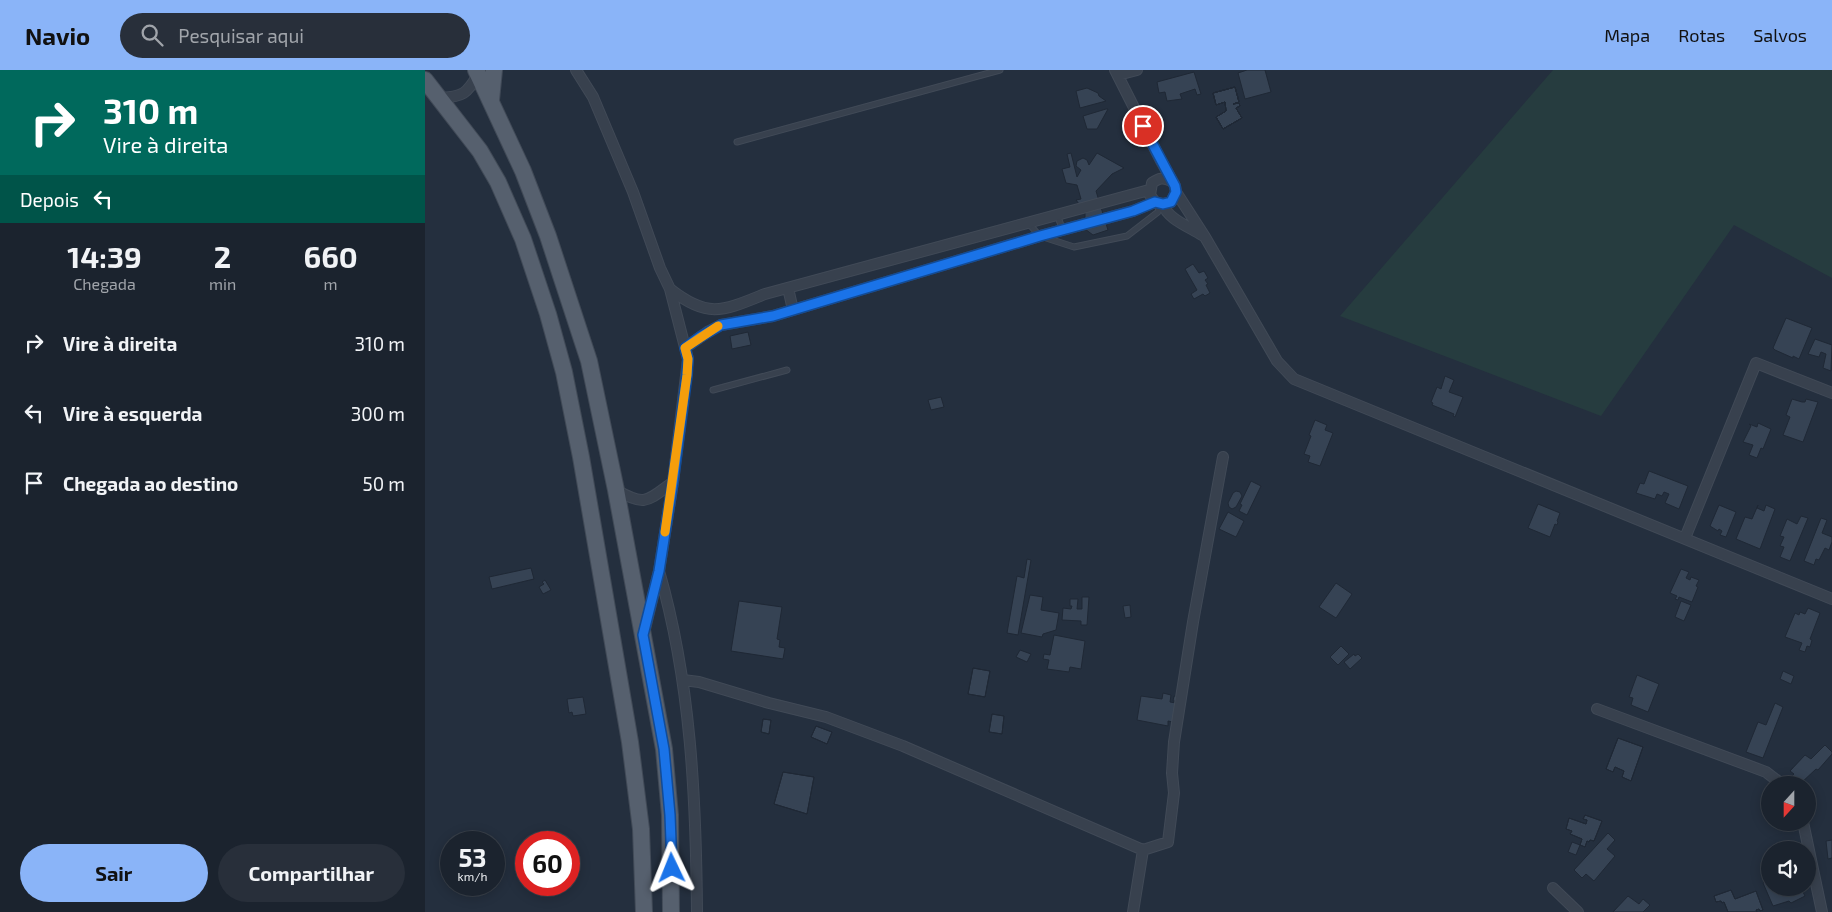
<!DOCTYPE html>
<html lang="pt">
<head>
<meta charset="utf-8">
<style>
	body { margin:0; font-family:"Exo 2",sans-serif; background:#282f3a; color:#f1f3f6; height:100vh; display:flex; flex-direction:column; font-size:19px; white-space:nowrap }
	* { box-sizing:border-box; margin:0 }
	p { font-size:16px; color:#a0a4aa }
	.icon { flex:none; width:28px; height:28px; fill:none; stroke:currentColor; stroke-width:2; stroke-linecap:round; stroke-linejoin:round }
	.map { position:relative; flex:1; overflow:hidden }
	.details { display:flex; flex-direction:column; background:#1b232e; width:425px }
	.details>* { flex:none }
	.top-card { background:#00695c; color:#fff; overflow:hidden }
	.needle { width:32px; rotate:201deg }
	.fabs { position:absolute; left:1336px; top:706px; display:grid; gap:10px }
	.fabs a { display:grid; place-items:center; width:55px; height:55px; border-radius:50%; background:#1b232e; box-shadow:0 2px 12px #0003,0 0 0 1px #39404a; font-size:25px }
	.speed { position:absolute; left:15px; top:761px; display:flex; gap:10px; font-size:25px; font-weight:700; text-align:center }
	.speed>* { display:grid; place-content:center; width:65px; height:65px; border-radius:50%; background:#1b232e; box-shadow:0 2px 12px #0003,0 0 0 1px #39404a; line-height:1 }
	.speed small { font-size:12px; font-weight:400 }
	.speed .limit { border:8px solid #d22; background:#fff; color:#111 }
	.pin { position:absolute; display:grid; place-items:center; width:42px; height:42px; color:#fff; margin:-21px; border:2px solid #fff; border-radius:50%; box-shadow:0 1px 5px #0007 }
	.me { position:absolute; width:55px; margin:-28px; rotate:358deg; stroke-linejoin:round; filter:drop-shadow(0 0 4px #0008) }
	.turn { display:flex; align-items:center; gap:18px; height:105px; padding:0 20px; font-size:22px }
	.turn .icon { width:65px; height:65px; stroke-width:2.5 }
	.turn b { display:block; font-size:35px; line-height:42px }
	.then { display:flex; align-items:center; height:48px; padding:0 20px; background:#0003; gap:10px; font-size:19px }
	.eta { display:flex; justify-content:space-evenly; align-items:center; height:85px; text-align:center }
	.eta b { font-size:30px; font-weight:700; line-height:35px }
	.action { display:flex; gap:10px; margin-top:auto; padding:10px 20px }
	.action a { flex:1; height:58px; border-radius:30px; background:#8ab4f8; color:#111; font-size:20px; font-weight:700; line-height:58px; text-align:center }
	.action a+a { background:#282f3a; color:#f1f3f6 }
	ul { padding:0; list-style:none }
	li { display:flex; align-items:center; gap:15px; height:70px; padding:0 20px }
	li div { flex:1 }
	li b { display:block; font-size:19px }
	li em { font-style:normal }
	header { display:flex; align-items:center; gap:30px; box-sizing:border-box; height:70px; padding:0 25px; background:#8ab4f8; color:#111 }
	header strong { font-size:24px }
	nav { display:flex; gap:28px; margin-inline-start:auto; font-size:18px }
	.search { width:350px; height:45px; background:#282f3a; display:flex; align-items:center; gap:12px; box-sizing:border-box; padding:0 18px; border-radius:28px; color:#a0a4aa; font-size:19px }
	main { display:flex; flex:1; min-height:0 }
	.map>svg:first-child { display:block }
</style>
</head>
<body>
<header>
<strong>Navio</strong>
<div class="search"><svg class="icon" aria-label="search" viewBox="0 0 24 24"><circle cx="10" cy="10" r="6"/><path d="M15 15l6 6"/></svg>Pesquisar aqui</div>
<nav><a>Mapa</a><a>Rotas</a><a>Salvos</a></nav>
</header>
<main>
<section class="details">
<div class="top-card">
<div class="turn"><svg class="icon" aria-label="right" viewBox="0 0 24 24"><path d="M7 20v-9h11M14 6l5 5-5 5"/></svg><div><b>310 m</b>Vire à direita</div></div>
<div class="then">Depois<svg class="icon" aria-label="left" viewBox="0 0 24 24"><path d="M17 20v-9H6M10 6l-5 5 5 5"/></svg></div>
</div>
<div class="eta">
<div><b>14:39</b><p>Chegada</p></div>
<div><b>2</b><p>min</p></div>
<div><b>660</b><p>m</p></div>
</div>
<ul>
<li><svg class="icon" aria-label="right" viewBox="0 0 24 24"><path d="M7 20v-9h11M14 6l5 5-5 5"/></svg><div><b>Vire à direita</b></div><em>310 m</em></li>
<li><svg class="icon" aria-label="left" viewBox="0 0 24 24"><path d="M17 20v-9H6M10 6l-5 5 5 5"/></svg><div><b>Vire à esquerda</b></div><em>300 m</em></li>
<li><svg class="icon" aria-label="arrive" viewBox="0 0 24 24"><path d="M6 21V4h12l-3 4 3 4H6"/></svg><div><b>Chegada ao destino</b></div><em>50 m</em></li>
</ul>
<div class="action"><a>Sair</a><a>Compartilhar</a></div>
</section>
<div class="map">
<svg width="1407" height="842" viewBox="0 0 1407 842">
	<rect width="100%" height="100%" fill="#242f3e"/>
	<path fill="#263c3f" d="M1128 0H1407V208L1309 155 1176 346 915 246Z"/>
	<path fill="#364354" stroke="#1f2835" d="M840 0 846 22 820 29 813 3 822 0Z
		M769 2 776 24 772 25 770 19 755 24 757 29 742 31 740 22 734 23 732 12Z
		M810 17 814 32 808 34 814 33 815 36 811 38 817 48 798 59 791 47 801 41 800 32 791 35 788 23Z
		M810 17 814 32 808 34 814 33 815 36 811 38 817 48 798 59 791 47 801 41 800 32 791 35 788 23Z
		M810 17 814 32 808 34 814 33 815 36 811 38 817 48 798 59 791 47 801 41 800 32 791 35 788 23Z
		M810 17 814 32 808 34 814 33 815 36 811 38 817 48 798 59 791 47 801 41 800 32 791 35 788 23Z
		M810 17 814 32 808 34 814 33 815 36 811 38 817 48 798 59 791 47 801 41 800 32 791 35 788 23Z
		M662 18 673 23 674 26 681 31 655 38 651 21Z
		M681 39H683L672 59H662L658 46Z
		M646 83 652 107 656 100 651 96 652 91 658 88 662 90 664 95 672 83 699 98 687 104 671 121 683 160 668 165 660 159V142L651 130 656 129 652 115 641 113 637 99 645 97 642 84Z
		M768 194 774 203 779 201 783 208 780 210 783 214 781 215 785 223 780 226 778 224 769 229 766 224 772 220 760 199Z
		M1361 248 1387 258 1374 289 1368 286V288L1350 280 1348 278Z
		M323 262 326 275 307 279 305 266Z
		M1390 269 1407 275 1406 301 1398 298 1401 284 1396 282 1394 287 1383 284Z
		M1020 306 1029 310 1024 322 1038 327 1030 347 1028 346 1029 344 1007 335 1008 333 1006 332 1012 317 1016 319Z
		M516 327 519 337 506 340 503 330Z
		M1367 329 1377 332H1380L1381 329 1393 332 1378 372 1358 365 1365 347 1361 345Z
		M890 350 902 355 900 360 908 363 895 396 883 392 885 386 879 384 886 366 884 365Z
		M1333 353 1346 359 1338 379 1336 378 1332 388 1324 385 1328 375 1318 372 1326 356 1324 354 1332 357Z
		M1224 401 1263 416 1254 439 1240 433 1244 424 1239 422 1237 426 1232 424 1230 429 1211 423 1215 413 1219 414Z
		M826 411 836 416 822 445 814 441 817 435 815 434Z
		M811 421 815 422 817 426 811 437 807 439 804 437 803 433 808 423Z
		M1113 434 1135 443 1132 451 1133 452 1132 455 1130 454 1125 467 1103 458Z
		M1294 435 1311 442 1301 467 1295 465 1297 461 1294 459 1293 461 1285 456Z
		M1333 435 1332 438 1339 441 1341 435 1350 439 1335 479 1311 469 1320 447 1327 449Z
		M803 442 819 451 811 467 794 459Z
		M1376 446 1383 448 1365 491 1355 487 1359 477 1355 476 1359 467 1355 466 1362 449 1372 454Z
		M1396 448 1402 450 1397 463 1407 467V472L1404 480 1400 478 1394 490 1391 489 1389 495 1379 491Z
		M602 489 606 490 593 565 582 563 592 506 599 508Z
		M106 498 109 509 67 519 64 507Z
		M1256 499 1264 502 1261 508 1265 510 1266 507 1274 510 1271 516 1273 517 1267 532 1254 527 1253 530 1250 529 1252 526 1245 523Z
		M120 510 126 520 118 524 114 517 119 514 117 512Z
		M911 513 927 524 911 548 894 537Z
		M605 525 618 527 616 540 634 543 631 560 618 564 617 567 596 563Z
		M657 527H664L662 555H656V551L637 550 638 538 646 539 647 536H645V529H653L652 539H657Z
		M314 531 357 537 352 569 355 570 354 577 360 578 358 589 306 581Z
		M1256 531 1266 535 1259 551 1250 547Z
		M705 535 706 547 700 548 698 536Z
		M1383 538 1395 543 1385 569 1387 570 1385 577 1382 576 1380 582 1374 580 1377 573 1360 567 1370 543 1374 545 1375 542 1380 544Z
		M629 565 660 571 656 599 645 597 644 602 622 599 624 590 618 589 619 584 625 585Z
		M916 576 924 584 913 595 905 587Z
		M595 580 606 584 602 592 591 587Z
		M929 584 930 586 933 584 937 588 925 599 919 592Z
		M548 598 565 601 560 627 543 624Z
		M548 598 565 601 560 627 543 624Z
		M1358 601 1369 606 1366 614 1355 609Z
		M1212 605 1234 614 1223 642 1206 635 1208 628 1204 627Z
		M738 623 746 625 745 632 751 633V631H748L749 626 755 627 748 652 743 651V656L712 650 716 626 737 629Z
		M158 627 161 644 148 646 147 642 144 643 142 629Z
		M1350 633 1358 637 1338 688 1321 682 1333 652 1341 655Z
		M567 644 579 646 577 664 564 662Z
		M567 644 579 646 577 664 564 662Z
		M338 649 346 650 344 664 336 662Z
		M338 649 346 650 344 664 336 662Z
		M391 656 407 662 402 674 386 667Z
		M391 656 407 662 402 674 386 667Z
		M1193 668 1218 677 1206 711 1197 707 1199 701 1190 697 1188 702 1181 699Z
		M1193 668 1218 677 1206 711 1197 707 1199 701 1190 697 1188 702 1181 699Z
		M1400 675 1407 682V684L1393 700 1391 699 1375 714 1367 706 1369 704 1365 701 1380 685 1386 689Z
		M358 702 389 707 382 744 349 734Z
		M358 702 389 707 382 744 349 734Z
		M1160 745 1177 751 1169 771 1165 770 1164 772 1162 771 1160 777 1155 775 1157 769 1145 764 1147 761 1141 759 1144 748 1161 754 1162 750 1158 749Z
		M1160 745 1177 751 1169 771 1165 770 1164 772 1162 771 1160 777 1155 775 1157 769 1145 764 1147 761 1141 759 1144 748 1161 754 1162 750 1158 749Z
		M1183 763 1190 770 1182 779 1190 786 1169 811 1161 804 1157 808 1149 800Z
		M1407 770V788L1403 789 1401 771Z
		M1147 772 1155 775 1151 785 1143 782Z
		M1345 810V818H1376L1380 826 1366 833 1364 831 1348 836 1338 813Z
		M1306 820 1310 829 1331 821 1338 840 1335 841 1334 839 1331 840 1332 842H1303L1299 832 1297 833 1296 831 1291 832 1289 826Z
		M1306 820 1310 829 1331 821 1338 840 1335 841 1334 839 1331 840 1332 842H1303L1299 832 1297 833 1296 831 1291 832 1289 826Z
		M1203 826 1214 834 1218 829 1225 835 1218 842H1188Z"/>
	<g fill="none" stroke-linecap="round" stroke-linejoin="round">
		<defs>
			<path id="lane" d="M312 72 575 0
				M632 145 638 160
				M603 153 615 166 649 177 702 166 733 142 735 134
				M288 320 362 300"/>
			<path id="street" d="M151 0 168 27 208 122 235 198 245 219 263 289 248 412 234 501 220 559
				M690 0 735 89 750 116 751 122 746 132 738 134 730 132 725 125 727 113C734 108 738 107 746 111
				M693 5 712 0
				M14 28C38 27 42 24 54 3
				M751 122 780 167 852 291 869 309 1407 529
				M738 134C742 149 765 157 777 165
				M363 218 368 240
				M245 219C283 249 298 241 340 224L724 120
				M260 278 284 261 296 255 348 246 615 166 708 141 730 132
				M191 420C221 437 222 431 248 412
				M1260 468 1331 293 1407 323
				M234 501C266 612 271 728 272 842
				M258 610 274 612 344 633 401 647 478 676 718 780 708 842
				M1172 639 1341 702 1358 715
				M1378 752 1397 842
				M718 780 743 772 749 723 747 703 749 672 768 552 798 387
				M1128 818 1153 842"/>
			<path id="primary" d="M51 0 98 101 123 166 164 291 191 420 239 679 245 745 246 842
				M0 10 55 81 73 112 98 169 123 244 139 302 156 387 205 672 216 759 219 842
				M66 30 69 0"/>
		</defs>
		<use href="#lane" stroke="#414a57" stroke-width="7"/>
		<use href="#street" stroke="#414a57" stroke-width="12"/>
		<use href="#primary" stroke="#414a57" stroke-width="18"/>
		<use href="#lane" stroke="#38414e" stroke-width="5"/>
		<use href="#street" stroke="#38414e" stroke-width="10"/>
		<use href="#primary" stroke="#56606e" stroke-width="16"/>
	</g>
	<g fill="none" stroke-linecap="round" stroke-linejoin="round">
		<defs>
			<path id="route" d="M247 798 245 745 239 679 218 565 234 501 248 412 262 305 263 289 260 278 275 267 296 255 348 246 615 166 708 141 730 132 738 134 746 132 751 122 750 116 718 56"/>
		</defs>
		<use href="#route" stroke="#114b97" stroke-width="12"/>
		<use href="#route" stroke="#1a73e8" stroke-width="9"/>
		<path stroke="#f59e0b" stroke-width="9" d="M240 462 262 305 263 289 260 278 293 256"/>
	</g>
</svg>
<div class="fabs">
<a><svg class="needle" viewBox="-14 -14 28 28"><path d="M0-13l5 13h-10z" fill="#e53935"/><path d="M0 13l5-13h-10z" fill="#a0a4aa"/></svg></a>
<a><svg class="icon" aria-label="sound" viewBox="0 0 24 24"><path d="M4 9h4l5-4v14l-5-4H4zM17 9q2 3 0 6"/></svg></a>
</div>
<div class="speed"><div>53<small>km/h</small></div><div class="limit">60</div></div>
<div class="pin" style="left:718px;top:56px;background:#d93025"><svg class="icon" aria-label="arrive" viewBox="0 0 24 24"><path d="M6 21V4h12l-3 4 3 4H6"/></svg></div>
<svg class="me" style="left:247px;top:798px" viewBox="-20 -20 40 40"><path d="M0-17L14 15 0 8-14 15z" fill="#1a73e8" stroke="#fff" stroke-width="4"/></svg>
</div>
</main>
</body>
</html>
